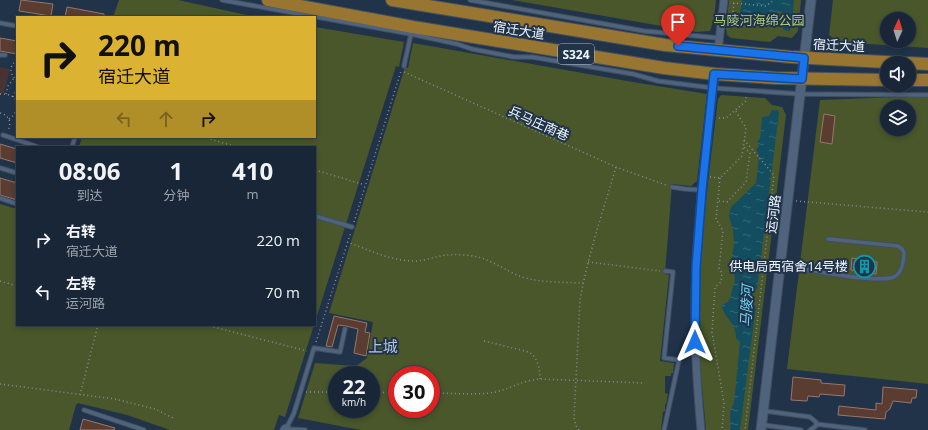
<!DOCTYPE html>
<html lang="zh">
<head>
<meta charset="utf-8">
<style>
	body { margin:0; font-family:"Open Sans","Noto Sans SC",sans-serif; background:#222e3f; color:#f1f3f6; height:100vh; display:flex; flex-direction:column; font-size:15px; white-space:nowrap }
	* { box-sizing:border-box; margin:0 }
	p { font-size:13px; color:#9fa5ad }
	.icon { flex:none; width:22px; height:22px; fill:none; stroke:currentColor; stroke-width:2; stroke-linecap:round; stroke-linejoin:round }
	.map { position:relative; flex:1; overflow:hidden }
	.side { position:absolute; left:16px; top:146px; width:300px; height:180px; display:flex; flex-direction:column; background:#192637; border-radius:0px; box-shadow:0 2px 6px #0003,0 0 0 1px #374352 }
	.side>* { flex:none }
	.hud { position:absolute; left:16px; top:16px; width:300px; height:122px; border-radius:0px; box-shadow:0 2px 6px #0003,0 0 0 1px #374352; background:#dcb233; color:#111; overflow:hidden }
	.needle { width:26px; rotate:4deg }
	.buttons { position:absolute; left:880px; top:12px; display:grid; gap:8px }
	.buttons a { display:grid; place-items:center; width:36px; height:36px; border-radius:50%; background:#192637; box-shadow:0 2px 6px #0003,0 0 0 1px #374352; font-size:20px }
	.speed { position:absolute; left:328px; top:366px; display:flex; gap:8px; font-size:20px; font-weight:700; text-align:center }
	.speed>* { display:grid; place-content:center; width:52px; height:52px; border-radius:50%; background:#192637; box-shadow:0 2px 6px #0003,0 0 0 1px #374352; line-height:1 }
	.speed small { font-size:10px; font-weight:400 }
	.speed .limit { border:6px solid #d22; background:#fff; color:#111 }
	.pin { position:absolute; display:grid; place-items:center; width:34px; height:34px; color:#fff; margin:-41px -17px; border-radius:50% 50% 50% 0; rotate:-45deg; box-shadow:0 0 4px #0007 }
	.pin .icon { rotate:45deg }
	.me { position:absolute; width:44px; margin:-22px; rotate:0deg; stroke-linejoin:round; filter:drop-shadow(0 0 3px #0008) }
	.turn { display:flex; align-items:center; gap:14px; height:84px; padding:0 16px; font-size:18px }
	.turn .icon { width:52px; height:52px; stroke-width:2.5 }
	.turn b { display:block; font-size:28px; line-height:34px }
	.lanes { display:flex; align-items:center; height:38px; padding:0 16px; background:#0003; justify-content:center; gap:20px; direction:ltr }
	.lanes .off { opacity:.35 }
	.eta { display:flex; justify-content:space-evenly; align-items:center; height:68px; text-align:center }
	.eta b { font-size:24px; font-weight:700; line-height:28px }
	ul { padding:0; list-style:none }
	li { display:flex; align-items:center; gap:12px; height:52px; padding:0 16px }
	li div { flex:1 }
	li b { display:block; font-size:15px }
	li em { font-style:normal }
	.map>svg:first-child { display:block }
</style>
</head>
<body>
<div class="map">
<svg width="928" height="430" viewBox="0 0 928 430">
	<defs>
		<pattern id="water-ripples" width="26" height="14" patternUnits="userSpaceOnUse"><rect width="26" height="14" fill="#134e60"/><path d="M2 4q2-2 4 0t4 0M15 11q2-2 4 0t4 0" fill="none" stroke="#366878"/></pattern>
	</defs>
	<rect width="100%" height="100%" fill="#213349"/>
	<path fill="#483332" d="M0 67 10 69 4 93 0 94Z"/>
	<path fill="#49572a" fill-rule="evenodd" d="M119 0H178L256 17H113Z
		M512 0H716L714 18 710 31 696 32Z
		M729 0H801L798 31 792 38 778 36 770 42 731 38 727 35 726 28Z
		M833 0H928V48L838 42 829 35ZM887 19H909V41H887Z
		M315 27 404 42 399 67 396 66 315 322V147H79L82 137H315Z
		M413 43 633 82 707 94 697 181 691 186 672 184 665 274 669 275 660 361 674 363 673 373H671V376H665V393L668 394 666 404H665V411L663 412 661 430H361L298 418 315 363 356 366 367 358 373 322 329 313 405 67 408 68ZM337 375H371V409H337ZM397 375H431V409H397Z
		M721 95 765 98 772 105 782 107 786 115 748 430H706C704 403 700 375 699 348 697 264 708 182 718 99Z
		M928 96V384L787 369 820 100ZM887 107H909V129H887Z
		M0 204 17 209V325H314L285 417 279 415 274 430H170L127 415 78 403 76 405 69 430H0Z"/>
	<path fill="url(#water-ripples)" d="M742 0H794L792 25 790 26V31L783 30 785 13 778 11 770 23 747 20 740 13Z
		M772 110H778L779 113 757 289 753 290 751 304 756 306 740 430H730C732 418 727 416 734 403L740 342 736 338C736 321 723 318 722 305L729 301 735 280 732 257 734 245 733 230 729 216 730 210 732 206 756 183 759 156 756 149 759 146 757 142 760 138 762 117 769 116Z"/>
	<path fill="#5a3c31" stroke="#98766a" d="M21 0 53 4 51 16 19 11Z
		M67 7 104 14V17H65Z
		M0 38 17 41V54L0 51Z
		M824 114 835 116 832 144 820 142Z
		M0 144 17 149V163L0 158Z
		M0 178 17 183V200L0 195Z
		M852 258 877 262 876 274 851 270Z
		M334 316 367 323 365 332 370 333 366 356 354 353 358 329 346 326 338 325 332 347 326 346Z
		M793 377 821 380V383L845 385 844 396 820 394 819 397 808 396 807 401 791 400Z
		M883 387 917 390 916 398H912L911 403 893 401 890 409 886 412 885 419 838 415 839 406 876 410V403L882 404Z
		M83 419 115 428 114 430H80Z"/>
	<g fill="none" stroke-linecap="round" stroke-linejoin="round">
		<defs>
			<path id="service" d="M222 0 411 34 457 44 472 49 514 57H532L633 74 658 81 713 88 800 94 928 95
				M470 0 644 31 719 38
				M0 23 17 26
				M0 55H5
				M404 66 411 34
				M3 135 38 147
				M72 147 75 137
				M0 168 17 173
				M672 187 685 189 702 190
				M0 198 17 204
				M315 216 352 227
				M781 265C803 269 876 284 894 277 902 273 904 261 904 253L902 249 898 246 828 239
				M84 410 144 430
				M765 411 810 417 816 422V426L810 430
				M816 424 865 430
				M763 425 801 430
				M305 430 286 429 294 413 314 348 340 352 345 329
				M664 430 679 360 664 358 673 272 665 271"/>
			<path id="minor" d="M718 50 724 0
				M701 430C696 376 693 321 696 267 699 202 707 138 715 74"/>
			<path id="tertiary" d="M285 430 286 429
				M761 430 811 0"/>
			<path id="primary" d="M268 0 413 27 664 68 715 74 775 78 887 80
				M392 0 665 45 791 57 904 63
				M909 63 928 64
				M909 80H928"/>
		</defs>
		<use href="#service" stroke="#404f60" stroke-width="5.5"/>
		<use href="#minor" stroke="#404f60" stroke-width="9"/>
		<use href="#tertiary" stroke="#404f60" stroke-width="11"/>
		<use href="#primary" stroke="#404f60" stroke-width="14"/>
		<path stroke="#8490a0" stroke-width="1.5" stroke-dasharray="1 3" stroke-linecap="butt" d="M733 3 766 6 774 0
			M734 3 733 11 746 24 776 27
			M17 60C9 65 9 75 17 80
			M404 72 616 167 666 185
			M0 94C7 94 13 95 17 101
			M6 94 8 86 14 78
			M13 97 17 89
			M0 113C9 115 12 122 8 131
			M719 118H726L746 101V95
			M9 119C16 115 17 108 17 101
			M203 137 237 147
			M744 140 774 175 745 430
			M315 170 365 185
			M710 177 720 178 742 156 746 128 735 110
			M720 178 716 219 723 231 719 268 722 273 721 282 715 287 712 332 724 403 722 430
			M719 201 727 202 746 182 750 153 743 146
			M796 201 928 212
			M354 222 401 71
			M347 242C369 250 391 261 414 261 425 261 436 256 447 255 457 254 468 255 478 257 493 261 505 270 519 276 539 283 562 282 583 283
			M588 262 660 271
			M0 281 17 286
			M206 325 307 351
			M484 341 529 352C538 358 540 369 540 379
			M316 342 351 232
			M0 384 115 399 155 409 173 418
			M306 392H337
			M371 392 397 393
			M431 393C450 393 471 395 490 393 507 391 522 380 540 379L645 383
			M80 395 98 325
			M579 430 576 426 574 418 580 300C588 255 603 211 616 167"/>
		<use href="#service" stroke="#4f637c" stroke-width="3.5"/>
		<use href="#minor" stroke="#4f637c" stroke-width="7"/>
		<use href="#tertiary" stroke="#4f637c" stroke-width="9"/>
		<use href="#primary" stroke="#987632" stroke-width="12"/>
	</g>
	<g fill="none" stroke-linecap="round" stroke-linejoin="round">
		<defs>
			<path id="route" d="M678 46 804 58 802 79 714 74 702 190 696 267 695 342"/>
		</defs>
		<use href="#route" stroke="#114b97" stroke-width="10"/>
		<use href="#route" stroke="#1a73e8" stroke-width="7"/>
	</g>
	<defs>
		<symbol id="building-ring" viewBox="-11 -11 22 22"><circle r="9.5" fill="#213349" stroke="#0f9aa8" stroke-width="1.5"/><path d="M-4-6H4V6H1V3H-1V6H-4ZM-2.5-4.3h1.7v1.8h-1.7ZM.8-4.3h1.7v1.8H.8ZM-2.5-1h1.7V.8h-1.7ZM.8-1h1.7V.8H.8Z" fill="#0f9aa8"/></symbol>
	</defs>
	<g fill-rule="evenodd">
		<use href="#building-ring" x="852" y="254" width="25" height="25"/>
	</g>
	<g text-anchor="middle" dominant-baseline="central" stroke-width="4" stroke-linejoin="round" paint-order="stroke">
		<rect fill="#213349" stroke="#b0bbc7" stroke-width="1" x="558" y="44" width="36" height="20" rx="3"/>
		<g font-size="12" font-weight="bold" fill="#eef5fd">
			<text x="576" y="54">S324</text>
		</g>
		<g font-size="13" fill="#b1cc7b" stroke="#213349">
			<text x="759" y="20">马陵河海绵公园</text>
		</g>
		<g font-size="13" fill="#eef5fd" stroke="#213349">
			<text transform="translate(519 30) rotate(9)">宿迁大道</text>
			<text transform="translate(839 45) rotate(3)">宿迁大道</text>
			<text transform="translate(539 123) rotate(24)">兵马庄南巷</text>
			<text transform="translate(773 214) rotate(-83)">运河路</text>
		</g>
		<g font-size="13" fill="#eef5fd" stroke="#213349" text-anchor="end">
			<text x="848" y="266">供电局西宿舍14号楼</text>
		</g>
		<g font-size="14" font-style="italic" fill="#6cd8fc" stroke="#213349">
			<text transform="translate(746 306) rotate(-87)">马陵河</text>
		</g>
		<g font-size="15" fill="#afc5e1" stroke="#213349">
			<text x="383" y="346">上城</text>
		</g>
	</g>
</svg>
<div class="buttons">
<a><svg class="needle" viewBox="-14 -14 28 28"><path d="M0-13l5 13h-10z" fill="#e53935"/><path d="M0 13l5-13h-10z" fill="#9fa5ad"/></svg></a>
<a><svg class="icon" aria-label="sound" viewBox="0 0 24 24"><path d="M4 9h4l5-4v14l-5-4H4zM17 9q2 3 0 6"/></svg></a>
<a><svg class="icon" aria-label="layers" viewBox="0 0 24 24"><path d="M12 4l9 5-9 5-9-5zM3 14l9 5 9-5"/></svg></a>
</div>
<div class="speed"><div>22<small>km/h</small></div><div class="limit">30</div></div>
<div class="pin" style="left:678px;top:46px;background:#d93025"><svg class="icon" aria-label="arrive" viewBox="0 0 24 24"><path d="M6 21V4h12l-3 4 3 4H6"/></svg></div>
<svg class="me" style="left:695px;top:342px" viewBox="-20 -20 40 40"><path d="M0-17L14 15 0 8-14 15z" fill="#1a73e8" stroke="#fff" stroke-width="4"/></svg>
<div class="hud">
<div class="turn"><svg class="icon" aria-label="right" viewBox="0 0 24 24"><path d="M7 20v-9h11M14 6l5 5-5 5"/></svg><div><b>220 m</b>宿迁大道</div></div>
<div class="lanes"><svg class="icon off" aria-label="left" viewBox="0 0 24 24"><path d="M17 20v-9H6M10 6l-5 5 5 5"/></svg><svg class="icon off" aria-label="ahead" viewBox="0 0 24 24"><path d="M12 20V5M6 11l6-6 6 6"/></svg><svg class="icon" aria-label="right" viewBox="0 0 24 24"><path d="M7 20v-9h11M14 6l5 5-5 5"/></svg></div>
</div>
<section class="side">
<div class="eta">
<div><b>08:06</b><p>到达</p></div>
<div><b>1</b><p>分钟</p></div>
<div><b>410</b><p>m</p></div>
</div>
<ul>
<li><svg class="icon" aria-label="right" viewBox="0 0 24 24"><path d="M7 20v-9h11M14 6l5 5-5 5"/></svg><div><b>右转</b><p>宿迁大道</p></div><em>220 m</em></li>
<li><svg class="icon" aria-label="left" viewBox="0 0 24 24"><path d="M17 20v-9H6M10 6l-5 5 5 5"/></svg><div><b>左转</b><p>运河路</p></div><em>70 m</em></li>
</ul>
</section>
</div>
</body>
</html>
